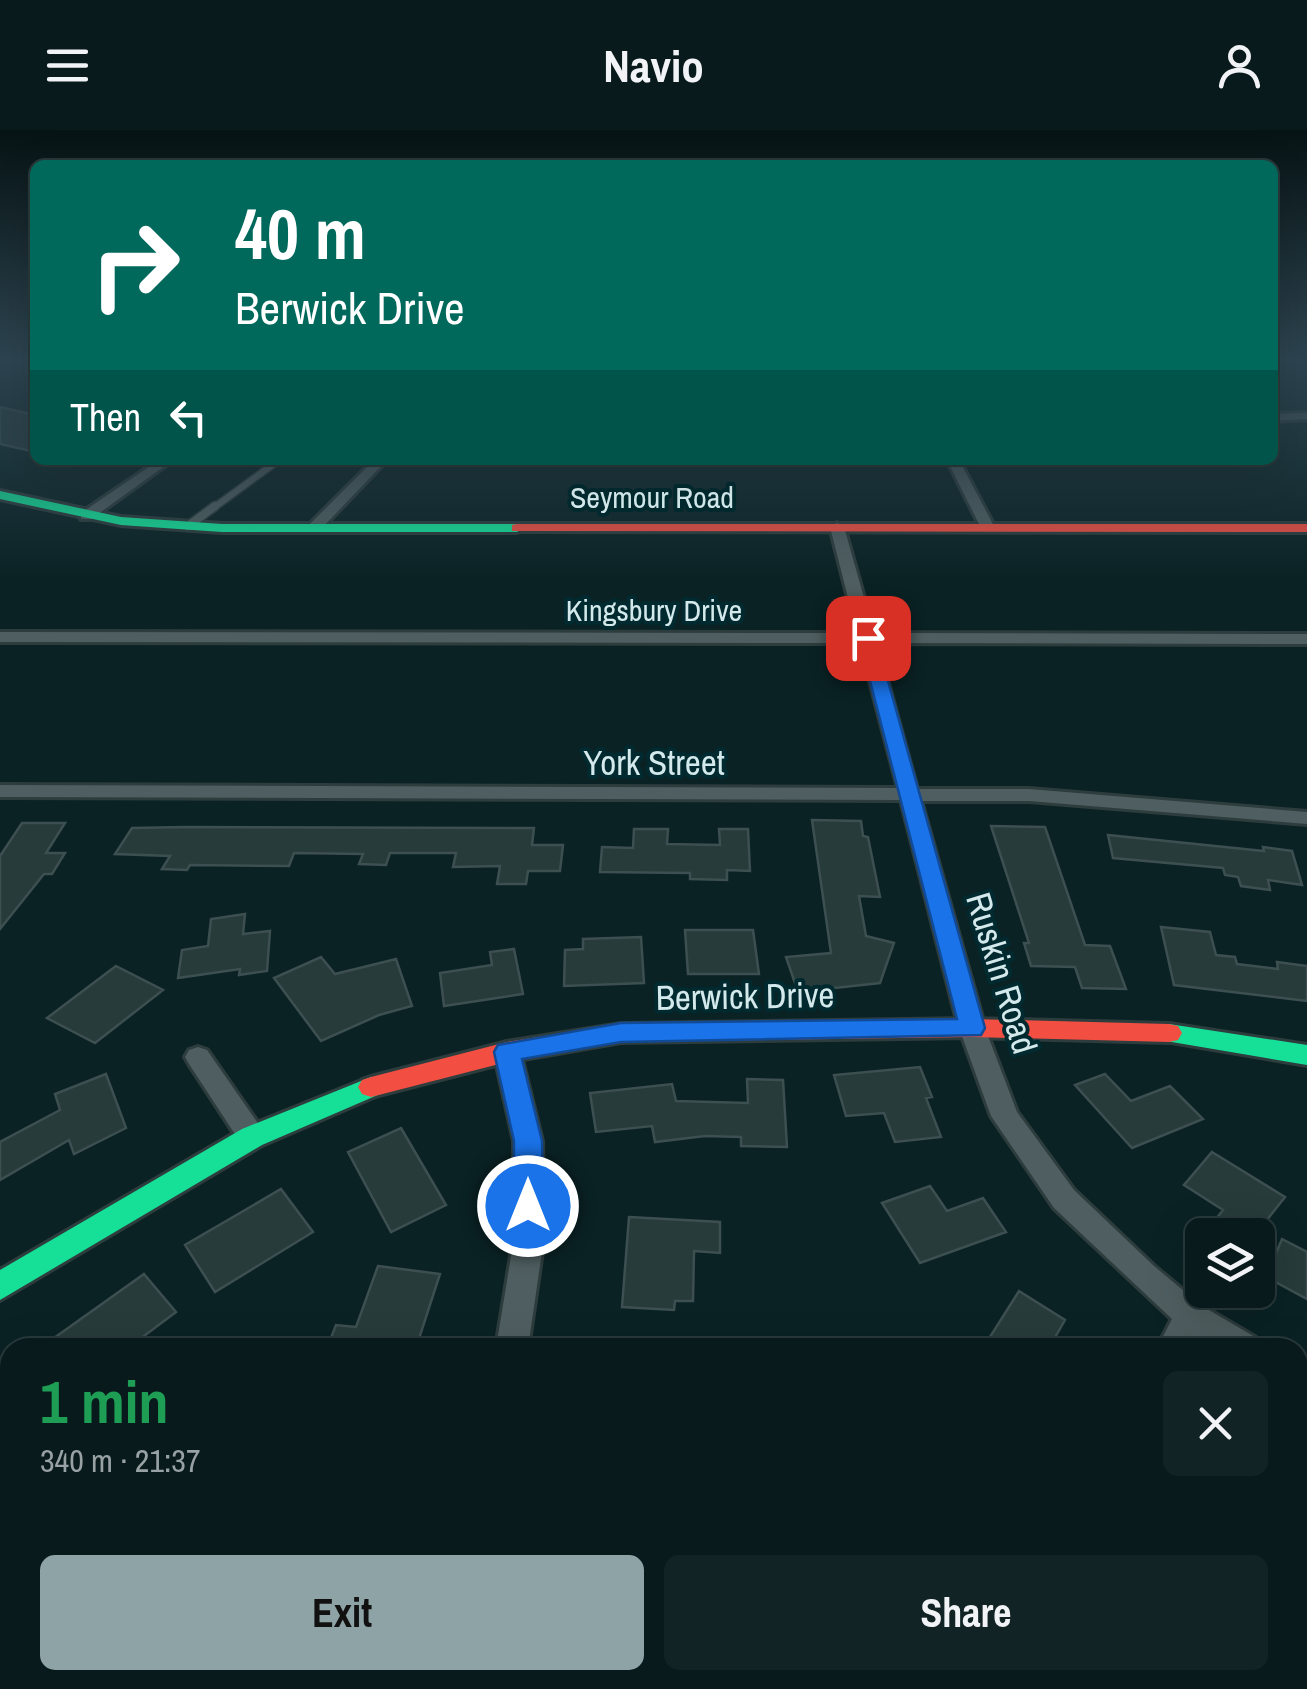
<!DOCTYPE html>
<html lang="en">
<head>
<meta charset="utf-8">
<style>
	body { margin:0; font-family:"Archivo Narrow",sans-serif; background:#112324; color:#f1f3f6; height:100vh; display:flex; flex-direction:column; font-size:38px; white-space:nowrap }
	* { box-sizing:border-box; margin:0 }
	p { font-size:32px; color:#98a1a3 }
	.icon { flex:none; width:55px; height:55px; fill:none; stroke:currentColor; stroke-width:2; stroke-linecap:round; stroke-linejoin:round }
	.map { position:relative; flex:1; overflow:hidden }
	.details { position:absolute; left:0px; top:1208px; width:1308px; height:352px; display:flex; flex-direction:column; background:#081a1b; border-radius:30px 30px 0 0; box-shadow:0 10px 40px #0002,0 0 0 2px #29383a }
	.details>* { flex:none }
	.hud { position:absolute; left:30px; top:30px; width:1248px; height:305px; border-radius:15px; box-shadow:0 10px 40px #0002,0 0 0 2px #29383a; background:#00695c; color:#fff; overflow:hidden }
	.controls { position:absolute; left:1185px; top:1088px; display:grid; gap:20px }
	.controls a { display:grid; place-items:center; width:90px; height:90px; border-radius:15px; background:#081a1b; box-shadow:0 10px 40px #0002,0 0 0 2px #29383a; font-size:50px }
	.pin { position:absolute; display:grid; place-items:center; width:85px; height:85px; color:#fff; margin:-42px; border-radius:20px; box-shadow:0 5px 15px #0006 }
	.me { position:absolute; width:110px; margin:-55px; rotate:0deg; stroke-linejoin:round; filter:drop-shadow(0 0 8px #0008) }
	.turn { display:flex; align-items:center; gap:35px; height:210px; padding:0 40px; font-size:45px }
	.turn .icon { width:130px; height:130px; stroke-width:2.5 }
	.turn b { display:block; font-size:70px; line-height:85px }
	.then { display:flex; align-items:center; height:95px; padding:0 40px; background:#0003; gap:20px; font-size:38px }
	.round { display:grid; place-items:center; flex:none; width:105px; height:105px; border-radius:15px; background:#112324 }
	.summary { display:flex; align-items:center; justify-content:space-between; height:170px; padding:0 40px }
	h1 { font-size:60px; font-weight:800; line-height:75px; color:#1e9e55 }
	.action { display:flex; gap:20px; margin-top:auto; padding:20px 40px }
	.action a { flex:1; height:115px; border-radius:15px; background:#8da3a6; color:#111; font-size:40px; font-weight:800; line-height:115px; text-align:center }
	.action a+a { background:#112324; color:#f1f3f6 }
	header { display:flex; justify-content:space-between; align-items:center; height:130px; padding:0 40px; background:#081a1b; font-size:45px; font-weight:800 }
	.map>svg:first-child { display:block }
</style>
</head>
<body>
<header><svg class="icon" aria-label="menu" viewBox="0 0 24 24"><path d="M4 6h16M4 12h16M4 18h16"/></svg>Navio<svg class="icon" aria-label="person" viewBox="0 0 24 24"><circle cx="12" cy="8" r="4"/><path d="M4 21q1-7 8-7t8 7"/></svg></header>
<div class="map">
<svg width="1307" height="1559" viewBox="0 0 1307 1559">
	<rect width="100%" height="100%" fill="#0a2224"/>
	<path fill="#273b3b" stroke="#3d4f50" stroke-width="2.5" d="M0 277 35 285V322L0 314Z
		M812 690 861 691 863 706 868 707 880 767 859 766 866 806 894 813 880 853 798 862 786 827 831 823Z
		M22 693H65L46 723H65L52 744H44L0 799V726Z
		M991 696 1045 697 1085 815 1110 816 1126 859 1082 858 1075 837 1031 836 1024 813H1029Z
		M186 697 534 698 532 715H563L560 741H528L526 754H497L500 736 453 737 456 723H390L386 735 359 734 363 724 294 723 289 736 190 735 187 740 162 739 170 726 115 724 132 698Z
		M634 699H668L667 714 720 715 719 699H748L750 741 727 740V750L690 749V743L600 742 602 717 633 718Z
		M1108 705 1264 721 1263 717 1292 721 1302 755 1268 750 1270 760 1241 756 1238 747 1225 745 1223 738 1113 728Z
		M245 784 243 804 270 801 267 841 239 845 240 839 178 848 182 820 208 816 211 789Z
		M1161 797 1210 802 1216 825 1235 827 1237 834 1278 839 1277 832 1307 836V871L1174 855Z
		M685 800H753L759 844H688Z
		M641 807 644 853 564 856 565 820 583 819V809Z
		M514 819 523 864 444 876 440 843 492 835 490 822Z
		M321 827 335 844 396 829 412 876 379 885 321 911 274 848Z
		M116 836 163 860 95 913 47 888Z
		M920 937 932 967 926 968 941 1007 895 1012 884 983 846 986 834 945Z
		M106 944 126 998 74 1024 69 1010 0 1050V1012L60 980 55 964Z
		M1105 944 1131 971 1170 956 1203 989 1132 1018 1075 955Z
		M747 949 783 950 787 1017 741 1016V1007L705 1006 655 1012 652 996 596 1002 590 963 672 954 676 971 748 973Z
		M401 998 446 1075 391 1102 348 1022Z
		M1212 1022 1285 1067 1255 1105H1203L1223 1080 1184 1055Z
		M930 1056 947 1081 983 1068 1006 1102 920 1133 882 1073Z
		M281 1059 313 1102 215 1162 185 1115Z
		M629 1087 720 1092V1123L694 1121 693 1171H675L674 1180 622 1177Z
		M1282 1109 1307 1122V1169L1266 1147Z
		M378 1136 440 1144 416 1218H327L336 1195 356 1197Z
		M144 1144 176 1182 128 1218H40Z
		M1019 1161 1065 1190 1049 1218H983Z"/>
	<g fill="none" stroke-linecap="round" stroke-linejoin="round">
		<defs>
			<path id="lane-far1" d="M212 379 279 330"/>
			<path id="lane" d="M188 396 215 376"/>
			<path id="street" d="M1307 283V289L1272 291V284Z
				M159 330H173L91 389H81V383Z
				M374 330H387L319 401H309V395Z
				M947 330H959L995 398 993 401 981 398Z
				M837 393 844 397 874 503 1307 504V514L877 513 917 659H1029L1307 682V694L1029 671H921L985 898 1017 982 1074 1060 1154 1136 1202 1176 1255 1207 1260 1218H1215L1197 1206 1190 1218H1157L1172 1189 1054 1078 991 986 959 898 901 670 0 667V655L898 658 860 513 0 512V502L857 503 830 397Z
				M507 912 516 915 520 922 542 1011 544 1108 528 1218H496L514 1108V1011L494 922 498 915Z
				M198 917 207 920 262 999 266 1007 262 1015 252 1018 242 1015 189 934 185 927 189 920Z
				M1298 1234 1307 1238V1272L1298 1268Z
				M336 1550H377L373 1559H332Z
				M1026 1550H1066L1064 1559H1024Z"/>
			<path id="fast" d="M0 361 121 387 222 394H517L524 398 517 402H222L121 395 0 369Z
				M1169 894 1307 915V935L1160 910 1156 903 1160 896Z
				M371 947 380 950 384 957 380 964 262 1015 0 1170V1140L242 999Z"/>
			<path id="jam" d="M517 394H1307V402L512 401V395Z
				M972 889 1169 894 1178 896 1182 903 1178 910 1169 912 972 907 621 912 507 932 371 967 362 964 358 957 362 950 371 947 507 912 621 894Z"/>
		</defs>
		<use href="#lane-far1" stroke="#2d3c3d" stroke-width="9"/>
		<use href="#lane" stroke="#2d3c3d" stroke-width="11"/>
		<use href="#street" stroke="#2d3c3d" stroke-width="6"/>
		<use href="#fast" stroke="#2d3c3d" stroke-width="6"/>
		<use href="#jam" stroke="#2d3c3d" stroke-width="6"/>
		<use href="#lane-far1" stroke="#4f5e60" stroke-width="6"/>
		<use href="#lane" stroke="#4f5e60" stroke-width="8"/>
		<use href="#street" fill="#4f5e60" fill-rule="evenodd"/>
		<use href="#fast" fill="#16e098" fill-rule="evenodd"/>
		<use href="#jam" fill="#f24e42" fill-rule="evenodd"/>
	</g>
	<linearGradient id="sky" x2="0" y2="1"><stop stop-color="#061314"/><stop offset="0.51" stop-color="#2d4450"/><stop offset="1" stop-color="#2d4450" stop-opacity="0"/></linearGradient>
	<rect width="1307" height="451" fill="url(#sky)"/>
	<path fill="#1a73e8" stroke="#114b97" stroke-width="2.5" d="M868 503 876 508 985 898 981 905 621 912 522 929 542 1011 543 1076 539 1084 528 1088 518 1084 514 1076V1011L494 922 498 915 621 893 957 889 859 508Z"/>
	<g text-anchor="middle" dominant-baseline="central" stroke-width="8" stroke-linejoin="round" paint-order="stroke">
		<g font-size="30" fill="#d4e9ec" stroke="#002a2f">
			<text x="652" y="367">Seymour Road</text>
			<text x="654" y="480">Kingsbury Drive</text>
		</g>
		<g font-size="35" fill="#d4e9ec" stroke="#002a2f">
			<text x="654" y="632">York Street</text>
			<text transform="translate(1002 843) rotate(73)">Ruskin Road</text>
			<text transform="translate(745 866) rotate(-1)">Berwick Drive</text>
		</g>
	</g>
</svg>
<div class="controls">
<a><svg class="icon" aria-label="layers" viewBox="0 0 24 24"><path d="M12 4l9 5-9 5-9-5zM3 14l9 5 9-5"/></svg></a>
</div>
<div class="pin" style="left:868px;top:508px;background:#d93025"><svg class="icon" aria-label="arrive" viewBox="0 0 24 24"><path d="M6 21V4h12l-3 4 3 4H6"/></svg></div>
<svg class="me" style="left:528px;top:1076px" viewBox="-20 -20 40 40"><circle r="17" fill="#1a73e8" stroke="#fff" stroke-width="3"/><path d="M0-11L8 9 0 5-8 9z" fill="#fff"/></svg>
<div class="hud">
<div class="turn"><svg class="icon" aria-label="right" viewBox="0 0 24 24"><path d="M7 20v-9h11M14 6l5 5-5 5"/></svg><div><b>40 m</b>Berwick Drive</div></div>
<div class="then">Then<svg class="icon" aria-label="left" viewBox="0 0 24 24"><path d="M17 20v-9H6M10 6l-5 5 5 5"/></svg></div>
</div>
<section class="details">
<div class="summary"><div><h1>1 min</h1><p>340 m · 21:37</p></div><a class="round"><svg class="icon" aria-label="close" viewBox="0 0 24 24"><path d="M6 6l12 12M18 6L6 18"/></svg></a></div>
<div class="action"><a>Exit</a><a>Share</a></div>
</section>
</div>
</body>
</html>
